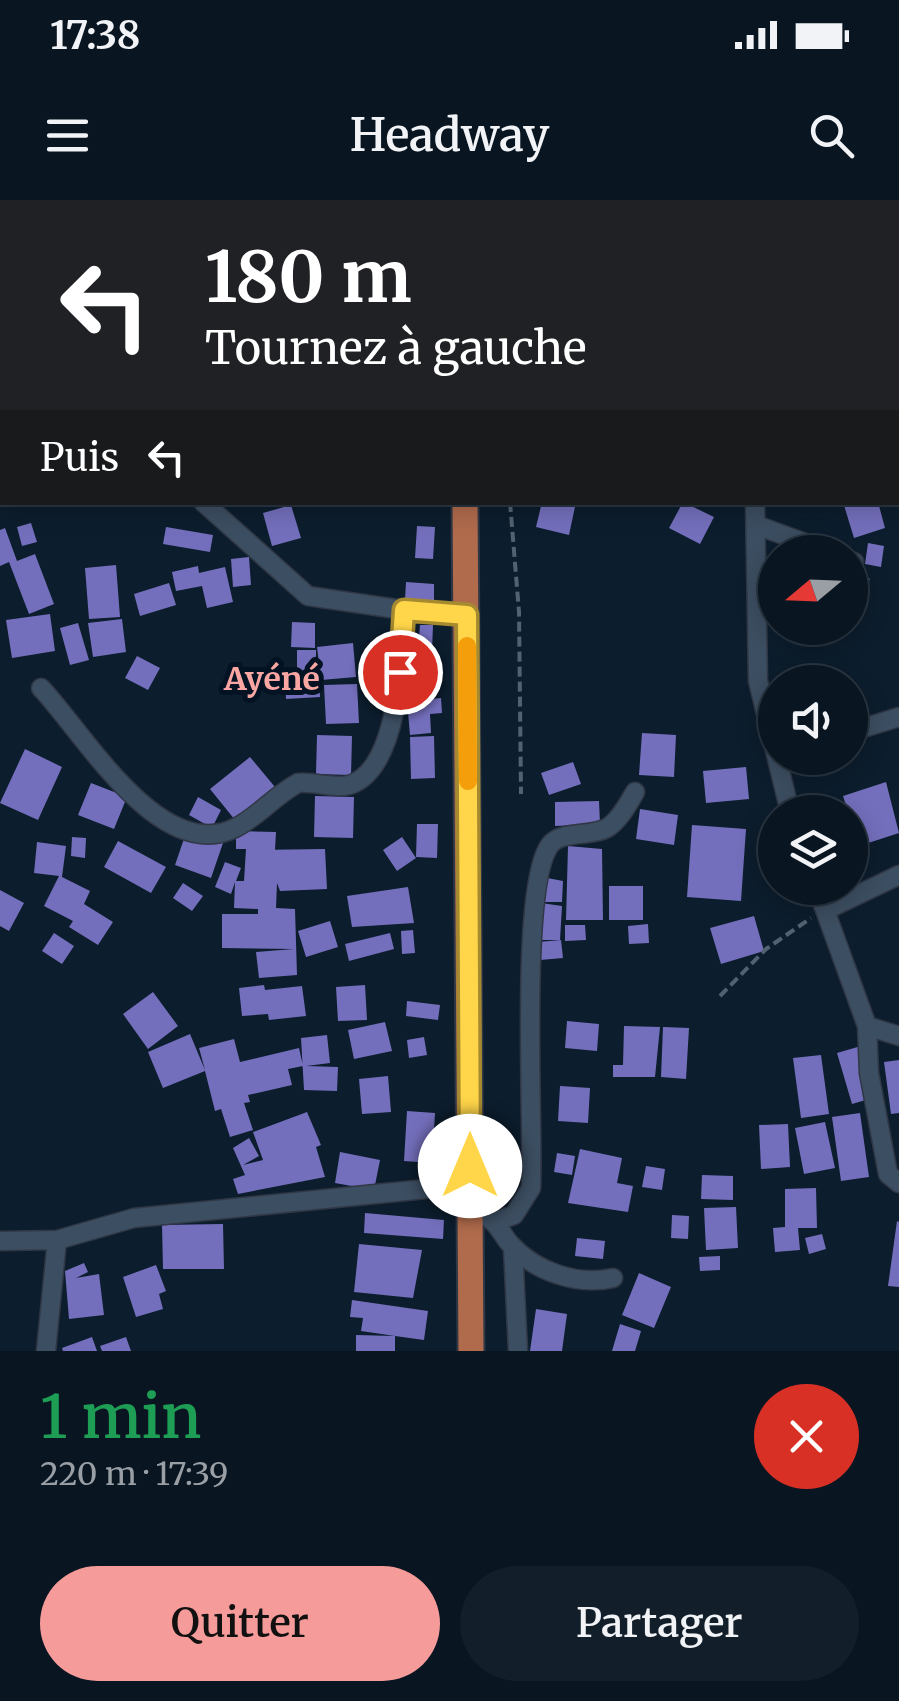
<!DOCTYPE html>
<html lang="fr">
<head>
<meta charset="utf-8">
<style>
	body { margin:0; font-family:Merriweather,serif; background:#121f2a; color:#f1f3f6; height:100vh; display:flex; flex-direction:column; font-size:38px; white-space:nowrap }
	* { box-sizing:border-box; margin:0 }
	p { font-size:32px; color:#999fa5 }
	.icon { flex:none; width:55px; height:55px; fill:none; stroke:currentColor; stroke-width:2; stroke-linecap:round; stroke-linejoin:round }
	.map { position:relative; height:1151px; overflow:hidden }
	.side { display:flex; flex-direction:column; background:#091622; flex:1 }
	.side>* { flex:none }
	.guide { position:absolute; left:0px; top:0px; width:900px; height:305px; box-shadow:0 5px 25px #0003,0 0 0 2px #293540; background:#202124; color:#fff; overflow:hidden }
	.needle { width:65px; rotate:251deg }
	.tools { position:absolute; left:758px; top:335px; display:grid; gap:20px }
	.tools a { display:grid; place-items:center; width:110px; height:110px; border-radius:50%; background:#091622; box-shadow:0 5px 25px #0003,0 0 0 2px #293540; font-size:50px }
	.pin { position:absolute; display:grid; place-items:center; width:85px; height:85px; color:#fff; margin:-42px; border:5px solid #fff; border-radius:50%; box-shadow:0 2px 10px #0007 }
	.me { position:absolute; width:110px; margin:-55px; rotate:0deg; stroke-linejoin:round; filter:drop-shadow(0 0 8px #0008) }
	.turn { display:flex; align-items:center; gap:35px; height:210px; padding:0 40px; font-size:45px }
	.turn .icon { width:130px; height:130px; stroke-width:2.5 }
	.turn b { display:block; font-size:70px; line-height:85px }
	.then { display:flex; align-items:center; height:95px; padding:0 40px; background:#0003; gap:20px; font-size:38px }
	.round { display:grid; place-items:center; flex:none; width:105px; height:105px; border-radius:52px; background:#121f2a }
	.head { display:flex; align-items:center; justify-content:space-between; height:170px; padding:0 40px }
	h1 { font-size:60px; font-weight:600; line-height:75px; color:#1e9e55 }
	.primary-button { display:flex; gap:20px; margin-top:auto; padding:20px 40px }
	.primary-button a { flex:1; height:115px; border-radius:60px; background:#f59b99; color:#111; font-size:40px; font-weight:600; line-height:115px; text-align:center }
	.primary-button a+a { background:#121f2a; color:#f1f3f6 }
	.status { display:flex; justify-content:space-between; align-items:center; height:70px; padding:0 50px; background:#091622; direction:ltr }
	.status svg { height:28px; fill:currentColor }
	header { display:flex; justify-content:space-between; align-items:center; height:130px; padding:0 40px; background:#091622; font-size:45px; font-weight:600 }
	.map>svg:first-child { display:block }
</style>
</head>
<body>
<div class="status"><b>17:38</b><svg viewBox="0 0 49 12"><path d="M0 12V9h3v3zM5 12V6h3v6zM10 12V3h3v9zM15 12V0h3v12zM26 1h20v11H26zM47 4h2v5h-2z"/></svg></div>
<header><svg class="icon" aria-label="menu" viewBox="0 0 24 24"><path d="M4 6h16M4 12h16M4 18h16"/></svg>Headway<svg class="icon" aria-label="search" viewBox="0 0 24 24"><circle cx="10" cy="10" r="6"/><path d="M15 15l6 6"/></svg></header>
<div class="map">
<svg width="899" height="1151" viewBox="0 0 899 1151">
	<rect width="100%" height="100%" fill="#0c1d2d"/>
	<path fill="#746fbc" d="M542 302H576L569 335 536 327Z
		M683 302 714 317 700 344 669 328Z
		M843 302H878L885 328 854 338Z
		M291 305 301 338 272 346 263 313Z
		M31 323 37 342 22 346 17 327Z
		M417 326 435 327 433 359 415 358Z
		M166 327 213 335 210 352 163 344Z
		M5 328 17 361 35 354 54 404 29 414 9 362 0 366V330Z
		M868 343 884 346 881 367 865 364Z
		M249 357 251 385 233 387 231 359Z
		M116 365 120 417 89 419 85 368Z
		M198 366 199 373 225 367 233 402 207 408 202 386 176 391 172 372Z
		M856 371 870 379 859 397 850 391Z
		M406 382 434 384V401L405 400Z
		M169 383 176 405 140 416 134 394Z
		M50 414 55 451 12 458 6 420Z
		M122 419 126 452 93 457 88 423Z
		M292 422 315 423V448L291 447Z
		M78 423 89 460 70 465 60 428Z
		M420 425H433L432 451 418 450Z
		M353 443 356 477 321 480 317 447Z
		M297 450H316V471L297 472Z
		M137 456 160 468 148 490 125 478Z
		M319 474 320 497 286 499 285 475Z
		M357 484 359 523 326 524 324 485Z
		M441 498 442 513 430 514 431 533 410 535 407 501Z
		M642 533 676 535 674 577 639 575Z
		M317 535 352 536 351 575 316 574Z
		M434 536 435 578 411 579 410 537Z
		M25 549 62 567 38 620 0 603Z
		M250 557 275 587 235 620 210 589Z
		M573 562 581 584 549 595 541 573Z
		M746 567 749 599 706 603 703 571Z
		M886 582 899 633 859 646 843 596Z
		M91 583 127 597 114 629 78 615Z
		M315 596 354 597 353 638 314 637Z
		M198 597 221 610 212 628 189 615Z
		M599 601 600 624 555 626V602Z
		M640 609 678 615 674 645 636 639Z
		M417 624H438L437 658 416 657Z
		M692 625 746 629 741 701 687 697Z
		M187 630 223 643 211 678 175 665Z
		M236 631 276 632 275 650H257L325 649 327 689 280 691 277 683 276 708 295 709 297 775 259 778 256 752 294 749 222 748V714H258V709L234 708 235 682 231 694 215 687 225 662 241 668 236 681H244L246 649H236Z
		M72 637 86 638 85 658 71 656Z
		M402 637 416 658 397 671 383 650Z
		M118 641 166 667 151 693 104 667Z
		M37 642 66 646 62 677 90 691 84 704 113 722 98 745 69 727 73 721 44 706 59 676 34 673Z
		M568 646 602 649 603 720H566Z
		M542 677 563 681 562 702H541Z
		M183 683 203 696 192 711 173 698Z
		M609 686H643V720H609Z
		M408 687 414 723 352 727 347 696Z
		M0 690 24 703 9 731 0 726Z
		M541 703 562 706 560 740H541Z
		M754 716 764 751 721 764 710 728Z
		M330 721 338 747 306 757 298 731Z
		M648 724 649 743 629 744 628 726Z
		M565 725H585L586 740 565 741Z
		M413 730 415 753 402 754 401 731Z
		M54 733 74 746 62 764 42 751Z
		M390 733 394 749 349 761 345 744Z
		M561 740 563 758 540 760 538 742Z
		M264 785 265 790 302 786 306 816 269 820 268 814 242 816 239 788Z
		M365 785 367 820 338 821 336 787Z
		M153 792 178 826 148 849 123 814Z
		M407 801 440 805 438 820 406 816Z
		M567 821 599 824 597 851 565 848Z
		M385 822 392 851 354 859 348 830Z
		M624 826 660 827 655 877H613V865H623Z
		M663 827 689 828 686 879 661 877Z
		M190 834 205 870 199 848 234 839 240 862 299 848 303 866 288 869 292 885 248 895 250 902 244 903 253 930 230 937 221 909 215 911 205 871 163 888 148 852Z
		M327 835 330 863 306 866 338 867 337 891 304 890 301 838Z
		M424 837 427 855 409 858 407 840Z
		M861 846 876 897 852 904 837 853Z
		M821 855 829 914 801 918 793 858Z
		M899 860V913L891 914 884 862Z
		M388 876 391 912 362 914 359 879Z
		M560 886 590 888 588 923 558 921Z
		M407 911 435 913 432 963 404 961Z
		M307 912 321 945 316 947 325 977 238 994 233 979 245 975 233 948 249 938 259 956 243 965 263 960 253 932Z
		M860 913 869 977 841 981 832 917Z
		M825 922 835 968 804 974 795 928Z
		M788 924 790 967 761 969 759 925Z
		M580 949 622 958 617 983 633 986 628 1012 568 1003Z
		M340 952 380 960 374 990 335 983Z
		M557 953 575 956 572 975 554 972Z
		M646 966 665 969 662 990 642 987Z
		M702 975 733 976V1000L701 999Z
		M816 988 817 1028H798L800 1050 775 1052 773 1028 785 1027V989Z
		M736 1007 738 1048 706 1050 704 1008Z
		M365 1013 444 1020 443 1039 364 1033Z
		M672 1015 689 1016 688 1039 671 1038Z
		M897 1021 899 1022V1087L888 1086Z
		M223 1024 224 1069H163L162 1025Z
		M822 1034 826 1049 809 1054 805 1038Z
		M577 1038 605 1041 603 1059 575 1056Z
		M359 1044 422 1050 413 1098 354 1092Z
		M720 1056V1070L700 1071 699 1057Z
		M84 1063 88 1072 76 1078 99 1074 104 1115 69 1119 65 1071Z
		M156 1065 166 1091 159 1094 163 1109 136 1117 123 1077Z
		M639 1073 671 1087 654 1128 622 1115Z
		M352 1100 428 1111 424 1140 395 1136V1151H356V1135L395 1136 361 1131 363 1118 350 1117Z
		M536 1109 567 1114 562 1151H530Z
		M620 1124 641 1131 635 1151H612Z
		M92 1137 97 1151H63L62 1148Z
		M126 1137 131 1151H102L100 1146Z"/>
	<g fill="none" stroke-linecap="round" stroke-linejoin="round">
		<defs>
			<path id="street" d="M727 0V2
				M0 166 2 167
				M898 215 899 217
				M0 238 2 229
				M0 285H2
				M203 302 308 396 404 410
				M755 302 758 481 790 612
				M756 325 830 352
				M850 361 854 362
				M41 488C83 532 160 665 235 628 258 617 275 595 298 583 315 581 336 590 352 584 400 565 402 453 404 410L467 415
				M850 532 899 517
				M817 688 867 826 869 873 888 974 899 983
				M826 710 899 675
				M867 826 899 836
				M494 1022 514 1015 531 988C534 925 519 686 550 645 561 630 591 637 607 628 619 621 628 604 635 592
				M0 1041 57 1040
				M513 1048 518 1151
				M46 1151 57 1040 134 1018 436 988C455 998 475 1006 491 1020 500 1027 504 1038 511 1045 536 1072 578 1086 613 1078"/>
			<path id="primary" d="M461 0V2
				M465 302 471 1151"/>
		</defs>
		<use href="#street" stroke="#303745" stroke-width="21"/>
		<use href="#primary" stroke="#303745" stroke-width="29"/>
		<path stroke="#536271" stroke-width="4" stroke-dasharray="10 5" stroke-linecap="butt" d="M516 0V2
			M510 302 519 412 521 594
			M720 796 766 749 811 718"/>
		<use href="#street" stroke="#3c4e61" stroke-width="18"/>
		<use href="#primary" stroke="#b06b4c" stroke-width="25"/>
	</g>
	<g fill="none" stroke-linecap="round" stroke-linejoin="round">
		<defs>
			<path id="route" d="M400 472 404 410 467 415 470 966"/>
		</defs>
		<use href="#route" stroke="#a68a30" stroke-width="25"/>
		<use href="#route" stroke="#ffd54a" stroke-width="18"/>
		<path stroke="#f59e0b" stroke-width="18" d="M467 446 468 581"/>
	</g>
	<g text-anchor="middle" dominant-baseline="central" stroke-width="10" stroke-linejoin="round" paint-order="stroke">
		<g font-size="32" font-weight="bold" fill="#faa6a3" stroke="#041323">
			<text x="272" y="479">Ayéné</text>
		</g>
	</g>
</svg>
<div class="tools">
<a><svg class="needle" viewBox="-14 -14 28 28"><path d="M0-13l5 13h-10z" fill="#e53935"/><path d="M0 13l5-13h-10z" fill="#999fa5"/></svg></a>
<a><svg class="icon" aria-label="sound" viewBox="0 0 24 24"><path d="M4 9h4l5-4v14l-5-4H4zM17 9q2 3 0 6"/></svg></a>
<a><svg class="icon" aria-label="layers" viewBox="0 0 24 24"><path d="M12 4l9 5-9 5-9-5zM3 14l9 5 9-5"/></svg></a>
</div>
<div class="pin" style="left:400px;top:472px;background:#d93025"><svg class="icon" aria-label="arrive" viewBox="0 0 24 24"><path d="M6 21V4h12l-3 4 3 4H6"/></svg></div>
<svg class="me" style="left:470px;top:966px" viewBox="-20 -20 40 40"><circle r="19" fill="#fff"/><path d="M0-13L10 11 0 6-10 11z" fill="#ffd54a"/></svg>
<div class="guide">
<div class="turn"><svg class="icon" aria-label="left" viewBox="0 0 24 24"><path d="M17 20v-9H6M10 6l-5 5 5 5"/></svg><div><b>180 m</b>Tournez à gauche</div></div>
<div class="then">Puis<svg class="icon" aria-label="left" viewBox="0 0 24 24"><path d="M17 20v-9H6M10 6l-5 5 5 5"/></svg></div>
</div>
</div>
<section class="side">
<div class="head"><div><h1>1 min</h1><p>220 m · 17:39</p></div><a class="round" style="background:#d93025;color:#fff"><svg class="icon" aria-label="close" viewBox="0 0 24 24"><path d="M6 6l12 12M18 6L6 18"/></svg></a></div>
<div class="primary-button"><a>Quitter</a><a>Partager</a></div>
</section>
</body>
</html>
